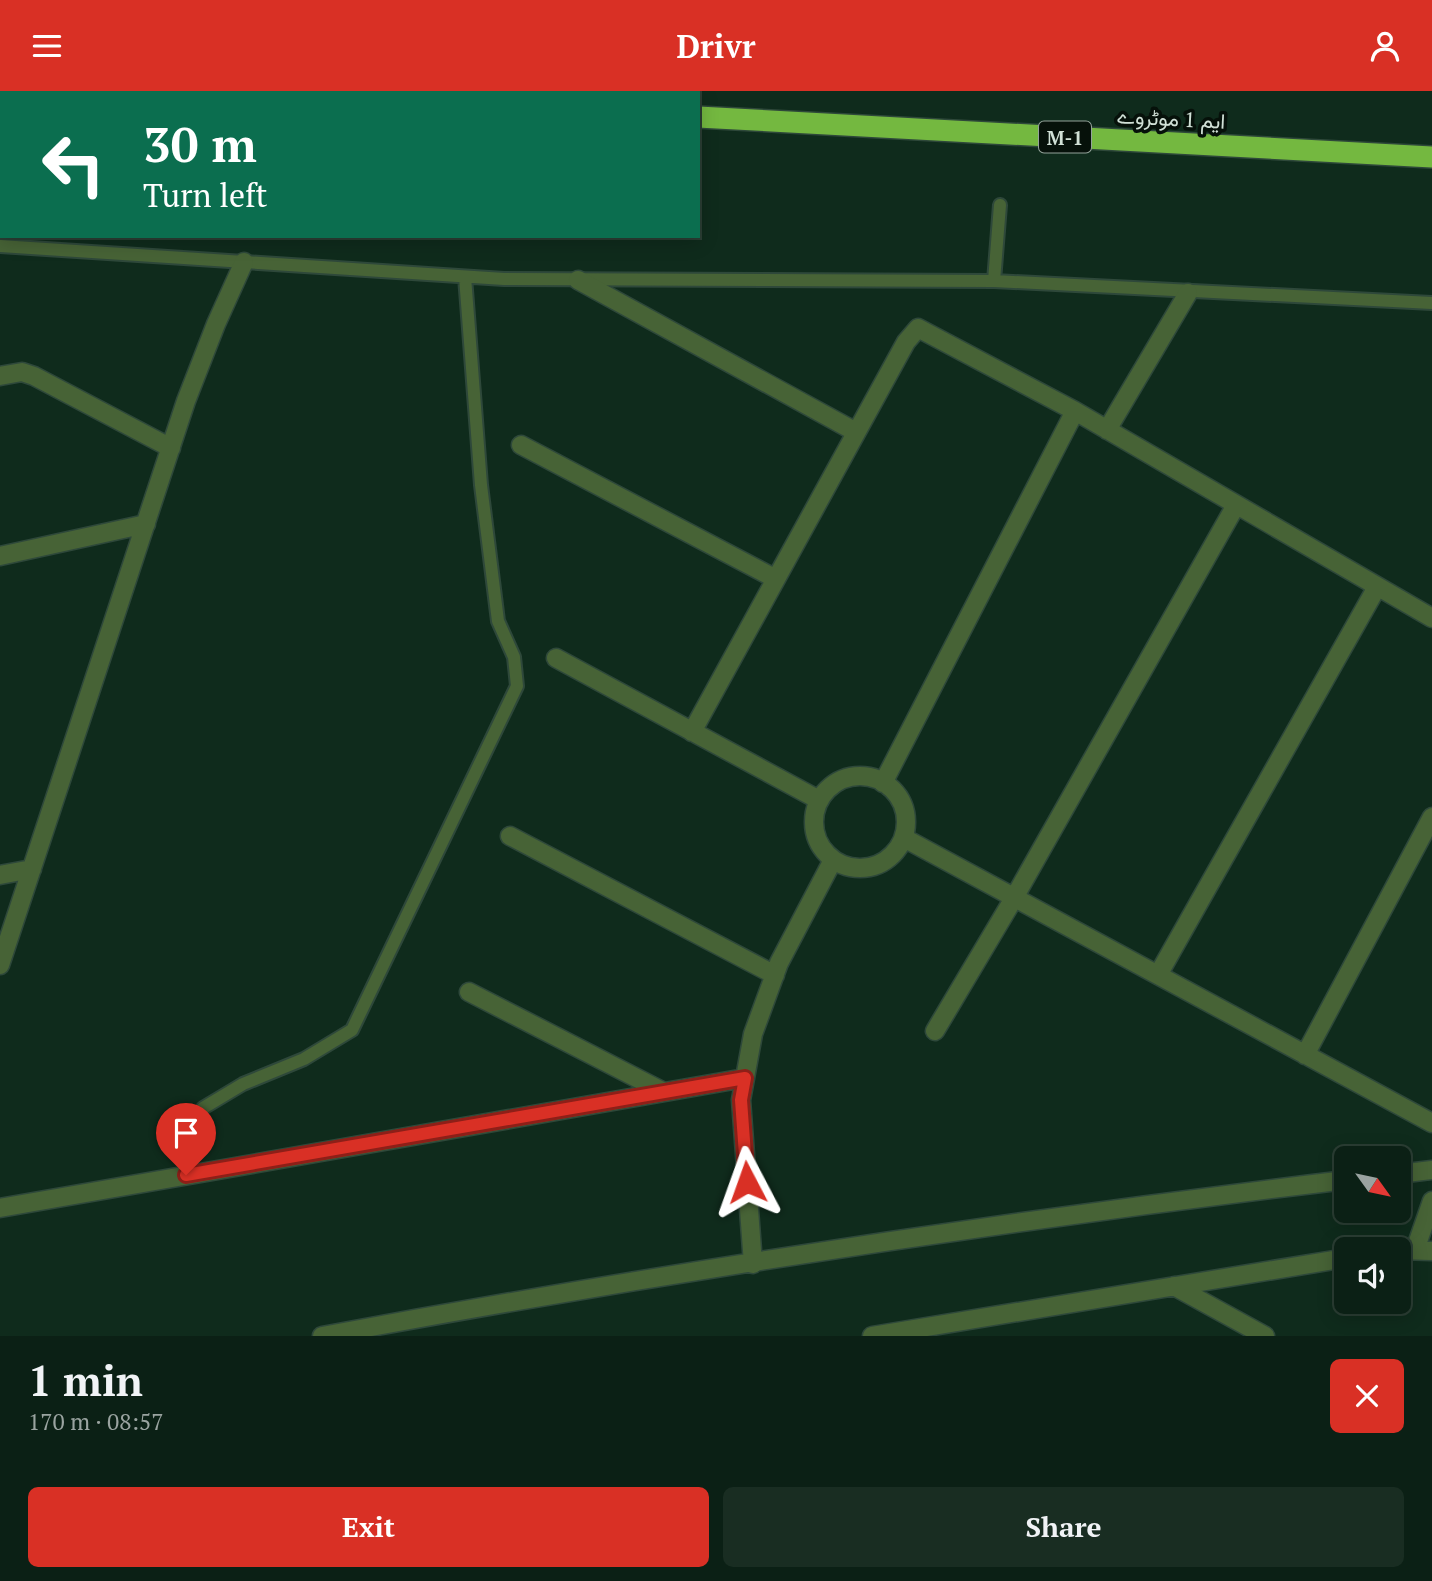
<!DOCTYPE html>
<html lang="en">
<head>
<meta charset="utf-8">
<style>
	body { margin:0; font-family:"PT Serif",Vazirmatn,serif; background:#192d22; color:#f1f3f6; height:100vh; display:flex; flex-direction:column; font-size:26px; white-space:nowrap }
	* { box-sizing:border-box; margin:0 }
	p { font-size:23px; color:#9aa3a0 }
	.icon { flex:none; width:38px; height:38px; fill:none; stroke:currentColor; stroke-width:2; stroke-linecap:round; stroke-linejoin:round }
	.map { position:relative; height:1245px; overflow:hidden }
	.sheet { display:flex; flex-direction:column; background:#0b2015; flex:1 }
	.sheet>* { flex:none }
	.hud { position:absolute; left:0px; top:0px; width:700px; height:147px; box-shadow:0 4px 18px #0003,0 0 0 2px #2b3e34; background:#0b6e4f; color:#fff; overflow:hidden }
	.needle { width:46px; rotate:123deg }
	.fabs { position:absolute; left:1334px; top:1055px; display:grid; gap:14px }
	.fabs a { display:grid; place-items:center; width:77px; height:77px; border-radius:10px; background:#0b2015; box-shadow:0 4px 18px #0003,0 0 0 2px #2b3e34; font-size:35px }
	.pin { position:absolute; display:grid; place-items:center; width:60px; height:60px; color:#fff; margin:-72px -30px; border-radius:50% 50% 50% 0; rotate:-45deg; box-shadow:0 0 7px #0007 }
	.pin .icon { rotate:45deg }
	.me { position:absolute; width:77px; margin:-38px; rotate:356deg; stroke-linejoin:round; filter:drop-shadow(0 0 5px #0008) }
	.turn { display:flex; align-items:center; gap:24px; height:147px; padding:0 28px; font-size:32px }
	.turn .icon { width:91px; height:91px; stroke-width:2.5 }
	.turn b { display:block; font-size:49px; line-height:60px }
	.round { display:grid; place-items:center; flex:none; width:74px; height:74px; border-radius:10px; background:#192d22 }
	.headline { display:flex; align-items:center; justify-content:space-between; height:119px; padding:0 28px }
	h1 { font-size:42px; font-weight:700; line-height:52px }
	.button { display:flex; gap:14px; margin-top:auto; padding:14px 28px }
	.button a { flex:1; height:80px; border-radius:10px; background:#d93025; color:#fff; font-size:28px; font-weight:700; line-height:80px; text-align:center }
	.button a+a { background:#192d22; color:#f1f3f6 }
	header { display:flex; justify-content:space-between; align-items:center; height:91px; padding:0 28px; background:#d93025; color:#fff; font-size:32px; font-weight:700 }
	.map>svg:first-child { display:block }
</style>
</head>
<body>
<header><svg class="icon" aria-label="menu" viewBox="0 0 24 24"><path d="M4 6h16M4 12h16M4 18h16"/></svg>Drivr<svg class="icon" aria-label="person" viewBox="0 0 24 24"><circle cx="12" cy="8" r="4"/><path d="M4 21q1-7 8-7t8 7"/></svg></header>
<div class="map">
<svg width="1432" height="1245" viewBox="0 0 1432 1245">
	<rect width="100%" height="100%" fill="#0f2b1c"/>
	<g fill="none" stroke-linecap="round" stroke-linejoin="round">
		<defs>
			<path id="lane" d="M0 155 504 188 994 190 1432 212
				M994 190 1000 114
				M203 1017 243 993 304 968 352 939 517 595 514 566 498 530 481 394 465 186"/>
			<path id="street" d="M578 189 856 341
				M0 285 22 281 34 285 171 357
				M1107 339 1188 202
				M521 354 776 488
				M0 465 146 433
				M556 567 819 709
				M692 641 906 251 918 237 1075 320 1432 527
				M814 731a46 46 0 1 1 92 0a46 46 0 1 1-92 0Z
				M883 692 1075 320
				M510 745 775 884
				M904 747 1432 1032
				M0 784 32 778
				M0 874 186 310 216 233 244 171
				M1158 884 1377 496
				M469 901 664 1001
				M935 940 1014 807 1236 414
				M1305 964 1432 726
				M1398 1083 1432 1079
				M0 1117 745 987
				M1398 1159 1432 1160
				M1415 1159 1432 1110
				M753 1173 741 1009 753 943 779 872 833 769
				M1174 1195 1265 1245
				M322 1245C661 1182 1003 1130 1346 1089
				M872 1245 1346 1167"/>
			<path id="highway" d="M178 0 213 2
				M698 26 1432 66"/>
		</defs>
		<use href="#lane" stroke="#2e483a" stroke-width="16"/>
		<use href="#street" stroke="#2e483a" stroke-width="21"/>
		<use href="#highway" stroke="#2e483a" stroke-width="24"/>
		<use href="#lane" stroke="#476336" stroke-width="12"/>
		<use href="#street" stroke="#476336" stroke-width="18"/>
		<use href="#highway" stroke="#74b840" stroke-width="21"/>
	</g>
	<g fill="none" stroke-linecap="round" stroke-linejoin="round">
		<defs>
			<path id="route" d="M186 1084 745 987 741 1009 747 1091"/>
		</defs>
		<use href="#route" stroke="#8d1f18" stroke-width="18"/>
		<use href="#route" stroke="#d93025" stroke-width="12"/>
	</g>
	<g text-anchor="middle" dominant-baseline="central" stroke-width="7" stroke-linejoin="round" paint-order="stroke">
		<rect fill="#06110a" stroke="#94a39a" stroke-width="2" x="1039" y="30.5" width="52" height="31" rx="5"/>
		<g font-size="19" font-weight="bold" fill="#d1e1d7">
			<text x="1065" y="46">M-1</text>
		</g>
		<g font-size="21" fill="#d1e1d7" stroke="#06110a">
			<text transform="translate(1171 27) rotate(3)">ایم 1 موٹروے</text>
		</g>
	</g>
</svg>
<div class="fabs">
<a><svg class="needle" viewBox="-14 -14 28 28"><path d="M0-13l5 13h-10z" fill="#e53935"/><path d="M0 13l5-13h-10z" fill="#9aa3a0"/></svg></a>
<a><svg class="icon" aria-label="sound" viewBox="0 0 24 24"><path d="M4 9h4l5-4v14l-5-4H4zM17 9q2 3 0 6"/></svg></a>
</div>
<div class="pin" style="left:186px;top:1084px;background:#d93025"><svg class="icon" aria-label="arrive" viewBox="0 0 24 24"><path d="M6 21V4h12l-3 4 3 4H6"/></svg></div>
<svg class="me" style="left:747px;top:1091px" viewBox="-20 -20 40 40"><path d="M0-17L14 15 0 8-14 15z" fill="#d93025" stroke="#fff" stroke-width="4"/></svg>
<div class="hud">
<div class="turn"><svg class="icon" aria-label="left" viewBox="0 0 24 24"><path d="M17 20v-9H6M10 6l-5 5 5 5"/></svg><div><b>30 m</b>Turn left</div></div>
</div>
</div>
<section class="sheet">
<div class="headline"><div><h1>1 min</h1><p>170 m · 08:57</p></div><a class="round" style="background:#d93025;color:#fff"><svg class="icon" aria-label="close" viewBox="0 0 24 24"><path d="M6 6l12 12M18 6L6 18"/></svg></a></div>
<div class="button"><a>Exit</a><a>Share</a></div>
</section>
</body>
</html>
